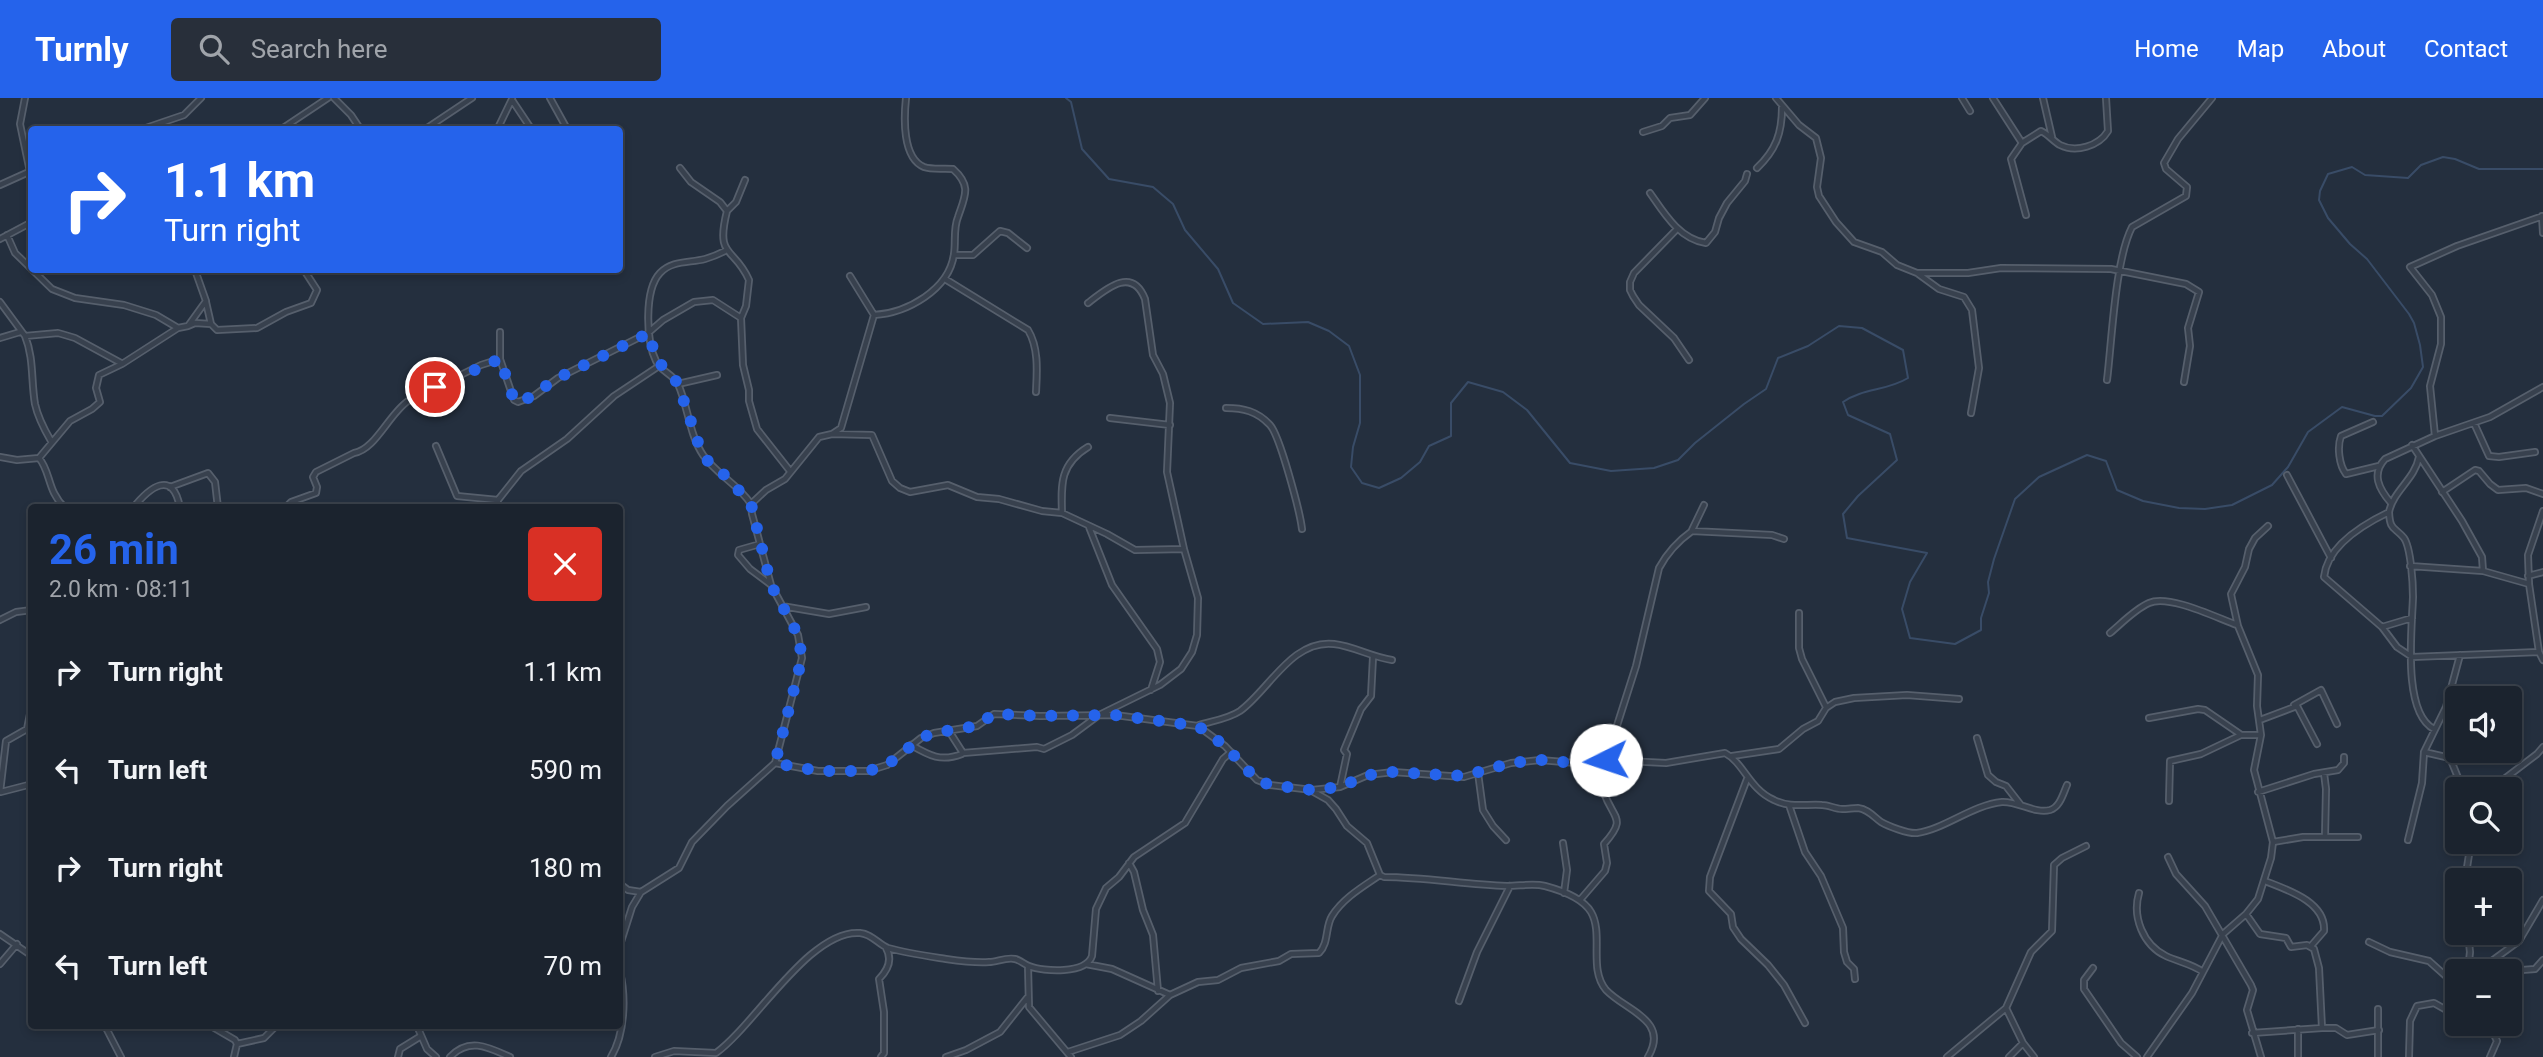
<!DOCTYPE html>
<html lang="en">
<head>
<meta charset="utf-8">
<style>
	body { margin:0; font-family:Roboto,sans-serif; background:#282f3a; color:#f1f3f6; height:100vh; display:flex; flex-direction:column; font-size:26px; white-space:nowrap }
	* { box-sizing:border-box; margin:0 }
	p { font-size:23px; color:#a0a4aa }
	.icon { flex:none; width:38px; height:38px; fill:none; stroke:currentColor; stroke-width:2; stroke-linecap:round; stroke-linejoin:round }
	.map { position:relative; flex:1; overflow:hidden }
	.panel { position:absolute; left:28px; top:406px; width:595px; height:525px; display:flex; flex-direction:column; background:#1b232e; border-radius:7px; box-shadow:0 4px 10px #0003,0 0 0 2px #39404a }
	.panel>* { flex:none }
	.hud { position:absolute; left:28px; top:28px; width:595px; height:147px; border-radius:7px; box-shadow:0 4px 10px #0003,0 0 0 2px #39404a; background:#2563eb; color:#fff; overflow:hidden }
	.fabs { position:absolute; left:2445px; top:588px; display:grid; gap:14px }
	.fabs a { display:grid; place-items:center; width:77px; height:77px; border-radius:7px; background:#1b232e; box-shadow:0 4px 10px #0003,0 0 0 2px #39404a; font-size:35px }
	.pin { position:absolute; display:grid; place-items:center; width:60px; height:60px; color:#fff; margin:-30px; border:4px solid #fff; border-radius:50%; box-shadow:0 2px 7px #0007 }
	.me { position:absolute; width:77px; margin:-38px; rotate:266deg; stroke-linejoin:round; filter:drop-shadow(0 0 5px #0008) }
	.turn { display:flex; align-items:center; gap:24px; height:147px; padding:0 21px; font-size:32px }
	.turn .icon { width:91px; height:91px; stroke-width:2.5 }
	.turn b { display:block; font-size:49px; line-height:60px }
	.round { display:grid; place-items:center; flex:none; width:74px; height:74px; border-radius:7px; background:#282f3a }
	.summary { display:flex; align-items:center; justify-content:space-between; height:119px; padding:0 21px }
	h1 { font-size:42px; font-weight:700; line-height:52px; color:#2563eb }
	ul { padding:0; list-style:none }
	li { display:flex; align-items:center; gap:21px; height:98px; padding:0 21px }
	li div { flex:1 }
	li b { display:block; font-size:26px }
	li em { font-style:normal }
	header { display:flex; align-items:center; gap:42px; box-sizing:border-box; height:98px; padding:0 35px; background:#2563eb; color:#fff }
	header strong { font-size:33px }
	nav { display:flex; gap:38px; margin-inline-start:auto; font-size:24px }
	.search { width:490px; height:63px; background:#282f3a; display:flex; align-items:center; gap:18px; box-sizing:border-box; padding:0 24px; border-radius:7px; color:#a0a4aa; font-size:26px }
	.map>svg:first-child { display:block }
</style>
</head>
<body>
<header>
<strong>Turnly</strong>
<div class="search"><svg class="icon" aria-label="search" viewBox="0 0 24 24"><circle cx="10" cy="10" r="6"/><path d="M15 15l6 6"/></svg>Search here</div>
<nav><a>Home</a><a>Map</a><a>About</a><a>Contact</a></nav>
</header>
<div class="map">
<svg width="2543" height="959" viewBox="0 0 2543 959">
	<rect width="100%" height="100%" fill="#242f3e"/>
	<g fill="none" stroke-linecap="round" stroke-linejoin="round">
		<path stroke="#394c67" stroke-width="2" d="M1066 0 1071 4 1082 51 1109 81 1153 89 1173 106 1185 132 1218 171 1233 205 1263 226 1308 224 1329 233 1349 248 1360 277V325L1353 349 1351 369 1362 385 1379 390 1401 380 1420 364 1429 348 1451 338V305L1468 284 1503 294 1527 312 1570 365 1611 373 1654 370 1678 362 1695 345 1744 306 1766 291 1778 260 1808 248 1839 228 1862 230 1903 252 1908 280C1887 293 1863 290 1843 304L1848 317 1890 336 1897 362 1858 398 1843 416 1847 440 1927 455 1910 484 1902 511 1910 540 1955 546 1981 532V520L1989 495 1988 484 1994 461 2015 401 2039 379 2087 357 2106 363 2117 392 2143 403 2179 410 2205 411 2232 407 2272 387 2288 369 2308 334 2342 309 2375 318H2382L2411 290 2423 269 2420 247 2414 225 2409 216 2367 161 2350 146 2328 120 2319 102 2320 93 2328 76 2352 69 2365 77 2408 80 2421 67 2443 59 2455 61 2479 71H2543"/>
		<defs>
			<path id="street" d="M25 0 20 26 30 74
				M334 0 351 17 361 32
				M550 0 566 29
				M1776 0 1799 27 1816 40 1821 60 1817 89 1819 98 1836 124 1854 144 1882 154 1897 167 1917 175 1939 191 1964 199 1972 212 1979 270 1971 315
				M1962 0 1970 13
				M1993 0 2022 45 2011 61 2026 117
				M2043 0 2052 39
				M512 2 532 32
				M140 32 184 17 201 0
				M280 32 328 0
				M424 32 472 0
				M497 32 512 1
				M1643 34 1662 28 1670 20 1690 17 1705 0
				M2022 45 2041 33C2048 36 2053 43 2060 47 2076 55 2099 48 2108 33L2106 0
				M680 70 691 84 720 104 727 113C715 161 734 148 749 182L746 208 741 220 743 267 749 292V303L757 331 790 373
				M1757 70C1776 52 1782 35 1782 9
				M0 87 31 73
				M1650 95C1664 115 1679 141 1706 145L1715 134 1719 120 1727 105 1745 83 1747 76
				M727 113 736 104 745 82
				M2542 118 2543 135
				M1677 131 1634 175 1630 184V192L1633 198 1639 207 1674 240 1689 262
				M7 137 15 155 52 191 75 200 124 207 156 217 178 230
				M0 141 32 124
				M725 153C719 156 712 159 705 161 690 165 672 162 660 175 644 192 646 243 656 263 660 273 673 276 678 286 688 308 689 336 703 357 716 376 738 386 751 406
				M954 157H973L1000 133 1008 135 1027 150
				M1917 175H1968L2001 170 2111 171 2186 186 2199 194 2188 230 2190 248 2184 284
				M850 178 874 217
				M945 181 1028 232C1039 250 1037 274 1036 294
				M0 204 25 238 58 235 65 237 75 240 121 265
				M206 204 211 226 217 232 257 230 286 214 311 205 317 192 304 172
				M874 217C907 215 949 192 954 156 956 144 953 131 958 119 965 98 972 88 953 71 945 70 932 72 924 69 902 60 904 19 906 0
				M188 228 195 225 211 226
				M500 234V261L514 302 518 304 534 298 558 280 648 235 663 222 694 204 713 202 741 220
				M25 238C34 260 31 283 35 306 38 320 44 331 51 343
				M0 240 20 234
				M2107 282C2112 242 2115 162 2132 129L2186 98 2187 89 2166 71 2164 65 2178 41 2212 0
				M678 286 717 277
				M1226 310C1243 310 1257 313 1270 327 1280 338 1300 414 1302 431
				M1110 320 1170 327
				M2373 324 2341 338C2337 349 2339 367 2346 376L2379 368
				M2474 325 2489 358 2499 359 2535 354
				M832 336 872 337 892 383 900 390 910 394 948 387 977 399 999 401 1042 413 1062 415 1107 436 1135 452 1184 451
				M2435 338 2430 288 2441 246V219L2432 197 2410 169 2457 148 2543 118
				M2412 347 2462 423 2482 459 2483 473
				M436 348 457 398 498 402
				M0 359 17 362 39 360 70 323 92 311 100 304 96 290 99 277 122 266 178 230 188 228 206 203 195 172
				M2419 359C2415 381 2393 393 2389 414 2364 426 2327 448 2324 479L2382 529 2397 549 2412 559 2539 554
				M39 360C51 374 47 393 65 410
				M2287 377 2331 460
				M170 389 208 375 215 384 218 410
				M2442 394 2475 372 2479 373 2490 386 2498 392 2526 390 2543 396
				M2391 405C2379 391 2371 376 2385 361L2435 338 2490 319 2543 289
				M133 410C149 390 173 370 180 410
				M285 410 291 404 316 395 317 389 313 379 316 374 354 355C375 352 389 316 408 303L481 267 500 261
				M497 410 498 402 521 373 567 341 614 298 659 268
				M2543 413 2528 457 2529 486 2539 554 2543 562
				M2389 414C2390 433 2394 428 2404 440 2411 450 2413 486 2413 499 2412 530 2402 615 2434 631
				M1062 415C1061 386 1060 366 1088 349
				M1089 429 1112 487 1157 551 1160 564 1151 592
				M1692 432 1704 407
				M760 446 739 452 738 457 750 471 770 486
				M2410 468 2483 473 2529 486
				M2528 478 2543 474
				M782 508 829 516 866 509
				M1799 515V550L1802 561 1826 609
				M0 522 16 514 32 512
				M2382 529 2412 520
				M2110 535C2122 525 2135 511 2149 505 2169 496 2217 520 2237 527
				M2294 607 2321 592 2337 626
				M2149 620 2198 611 2205 612 2240 636
				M2260 622 2297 608 2317 646
				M1199 627C1212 623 1228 621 1240 613 1269 592 1292 541 1334 546 1353 548 1372 559 1392 562
				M949 633 963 655 1037 649 1044 651 1072 637 1099 617 1160 587 1181 571 1192 554 1197 537 1198 500 1184 451 1167 374 1170 305 1163 276 1153 257 1145 201C1132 168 1106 191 1088 205
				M1977 640 1988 677 1996 684 2006 688 2020 706
				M911 647C930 658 941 664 962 656
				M2424 654 2450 660 2459 682
				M1732 658 1779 651 1803 631 1818 623 1826 610 1835 604 1854 600 1907 597 1959 601
				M1606 662 1636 568 1659 470C1667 455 1678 443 1692 433L1772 437 1784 441
				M775 665 818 673H868L887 667 921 640 934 635 977 628 994 616 1040 618 1115 617 1198 628 1225 648 1257 682 1270 687 1312 692 1340 689 1368 677 1393 674 1464 679 1511 665 1540 662 1587 666 1606 662 1666 665 1725 655C1744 665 1749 691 1774 702 1790 710 1805 706 1822 707 1829 707 1835 711 1842 711 1848 711 1853 710 1858 710 1868 711 1874 719 1881 724 1888 728 1908 736 1917 735 1945 731 1972 707 2002 704 2018 703 2035 716 2050 712 2060 709 2063 696 2067 687
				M1478 675 1483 712 1493 728 1506 742
				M2324 675 2326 691 2325 739
				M1747 681 1710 779 1709 793 1731 816 1733 829 1741 841 1768 867 1784 887 1805 925
				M1340 689 1347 656 1344 652 1361 611 1371 598 1373 559
				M2491 691 2537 656 2543 649
				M1312 693 1328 702 1336 711 1347 728 1367 745 1380 777 1384 779C1426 779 1466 787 1507 788 1520 788 1533 785 1545 788 1560 792 1582 799 1591 814 1604 836 1588 871 1606 892 1626 913 1670 922 1648 959
				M0 694 6 643 27 631 32 606
				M1 694 32 686
				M2258 694 2314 676 2338 672 2344 665V659
				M2169 703 2170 663 2201 656 2241 637H2261
				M1789 707 1805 754 1821 778 1843 830 1844 854 1847 864 1854 871 1855 881
				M2408 742 2422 685 2424 654 2446 609 2460 557
				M2273 744 2303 739H2358
				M1563 745 1567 772 1564 795
				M2168 759 2176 776 2205 808 2251 887 2253 892 2247 912 2261 959
				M1129 765 1134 774 1143 812 1153 837 1158 893
				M2465 782 2471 744
				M2265 783C2288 792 2326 804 2324 833L2311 848
				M620 786 628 792 641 794
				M2139 795C2132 819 2143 847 2166 858 2179 864 2192 866 2203 874
				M1580 802 1605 773 1607 765 1604 746C1627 720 1614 722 1604 695L1615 682 1622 664
				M2246 816 2260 836 2286 840 2291 849 2307 847 2314 851 2319 870 2322 930
				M0 836 32 858
				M2369 844 2390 854 2429 863 2457 888
				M620 847 632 809 641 794 679 770 692 744 727 708 775 665 802 560 798 537 771 487 752 416 751 406 766 392 785 381 819 339 832 336 841 330 874 217
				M0 866 17 846
				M1086 866 1112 871 1170 897
				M1028 868 1029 909 1071 959
				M2093 870 2084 882V891L2121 945 2137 959
				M2468 873 2470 854 2468 835
				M2478 873 2519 843 2543 802
				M2510 885 2522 872 2535 871 2543 862
				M1459 903 1477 854 1510 788
				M2489 926 2497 943 2490 959
				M105 928 121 959
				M211 928 235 942 237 946 234 959
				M417 928 427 951 436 959
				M2298 931V959
				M2252 935 2322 930H2336L2347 937 2379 932
				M2496 938 2499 926
				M237 946 264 940 274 930
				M1068 954 1120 937 1141 923 1170 897 1198 884 1218 882 1241 870 1279 863 1291 856 1319 855C1329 845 1325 829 1332 818 1343 800 1364 788 1380 777
				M398 959 400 951 421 938
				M450 959C469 939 488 949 510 959
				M611 959C625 936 626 899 620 874
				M655 959 674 953 716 955C755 927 810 831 860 835 872 836 878 846 888 850 906 855 927 858 946 861 960 863 975 865 989 864 997 864 1006 859 1015 861 1020 862 1024 866 1029 868 1044 874 1086 876 1092 858L1096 811 1106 790 1119 779 1134 759 1185 725 1223 661 1231 654
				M881 959 884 955V914L879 881C887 873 893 862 886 850
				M946 959 966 952 1000 934 1027 900
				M1947 959 2006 910
				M2009 959 2023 945
				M2034 959 2023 945 2006 910 2031 854 2052 833 2054 767 2062 760 2086 748
				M2147 959 2192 895 2223 836 2246 816 2258 801 2271 760 2273 744 2254 672 2261 637 2257 608 2258 577 2238 528 2232 501 2231 496 2245 469 2249 451 2255 440 2268 428
				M2378 959V911
				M2409 959 2410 923 2417 908 2434 905 2457 918"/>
		</defs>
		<use href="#street" stroke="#565f6c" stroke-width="8"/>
		<use href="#street" stroke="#38414e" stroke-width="4.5"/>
	</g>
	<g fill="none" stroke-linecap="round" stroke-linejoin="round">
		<path stroke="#2563eb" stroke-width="12" stroke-dasharray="0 21.6" d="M435 289 500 261 514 302 522 304 558 280 649 235 656 262 671 276 678 286 701 353 712 369 726 378 751 406 771 487 798 537 802 560 775 665 818 673H868L887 667 921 640 934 635 976 628 994 616 1040 618 1115 617 1198 628 1225 648 1257 682 1270 687 1312 692 1340 689 1368 677 1393 674 1464 678 1511 665 1541 662 1587 666 1606 662"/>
	</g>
</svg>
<div class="fabs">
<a><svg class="icon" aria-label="sound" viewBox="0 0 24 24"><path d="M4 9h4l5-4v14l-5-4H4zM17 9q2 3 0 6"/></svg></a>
<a><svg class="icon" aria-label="search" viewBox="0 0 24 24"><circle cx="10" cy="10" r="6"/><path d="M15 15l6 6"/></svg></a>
<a>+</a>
<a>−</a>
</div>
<div class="pin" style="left:435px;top:289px;background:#d93025"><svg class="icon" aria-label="arrive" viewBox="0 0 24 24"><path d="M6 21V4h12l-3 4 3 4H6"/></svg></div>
<svg class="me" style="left:1606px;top:662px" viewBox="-20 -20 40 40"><circle r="19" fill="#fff"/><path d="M0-13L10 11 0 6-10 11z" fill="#2563eb"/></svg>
<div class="hud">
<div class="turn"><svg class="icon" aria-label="right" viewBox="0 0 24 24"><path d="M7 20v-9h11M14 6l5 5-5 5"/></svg><div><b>1.1 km</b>Turn right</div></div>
</div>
<section class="panel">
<div class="summary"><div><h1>26 min</h1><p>2.0 km · 08:11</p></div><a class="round" style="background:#d93025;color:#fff"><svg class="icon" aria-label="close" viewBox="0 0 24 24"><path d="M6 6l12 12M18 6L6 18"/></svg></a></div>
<ul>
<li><svg class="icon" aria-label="right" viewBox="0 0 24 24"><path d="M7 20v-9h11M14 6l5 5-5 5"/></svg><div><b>Turn right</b></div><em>1.1 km</em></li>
<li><svg class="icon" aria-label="left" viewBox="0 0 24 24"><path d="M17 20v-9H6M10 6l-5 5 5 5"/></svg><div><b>Turn left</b></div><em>590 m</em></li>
<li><svg class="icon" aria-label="right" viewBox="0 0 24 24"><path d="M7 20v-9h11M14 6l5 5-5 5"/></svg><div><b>Turn right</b></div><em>180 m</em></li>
<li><svg class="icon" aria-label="left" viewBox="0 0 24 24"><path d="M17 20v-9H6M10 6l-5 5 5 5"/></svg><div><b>Turn left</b></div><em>70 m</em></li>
</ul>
</section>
</div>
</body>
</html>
